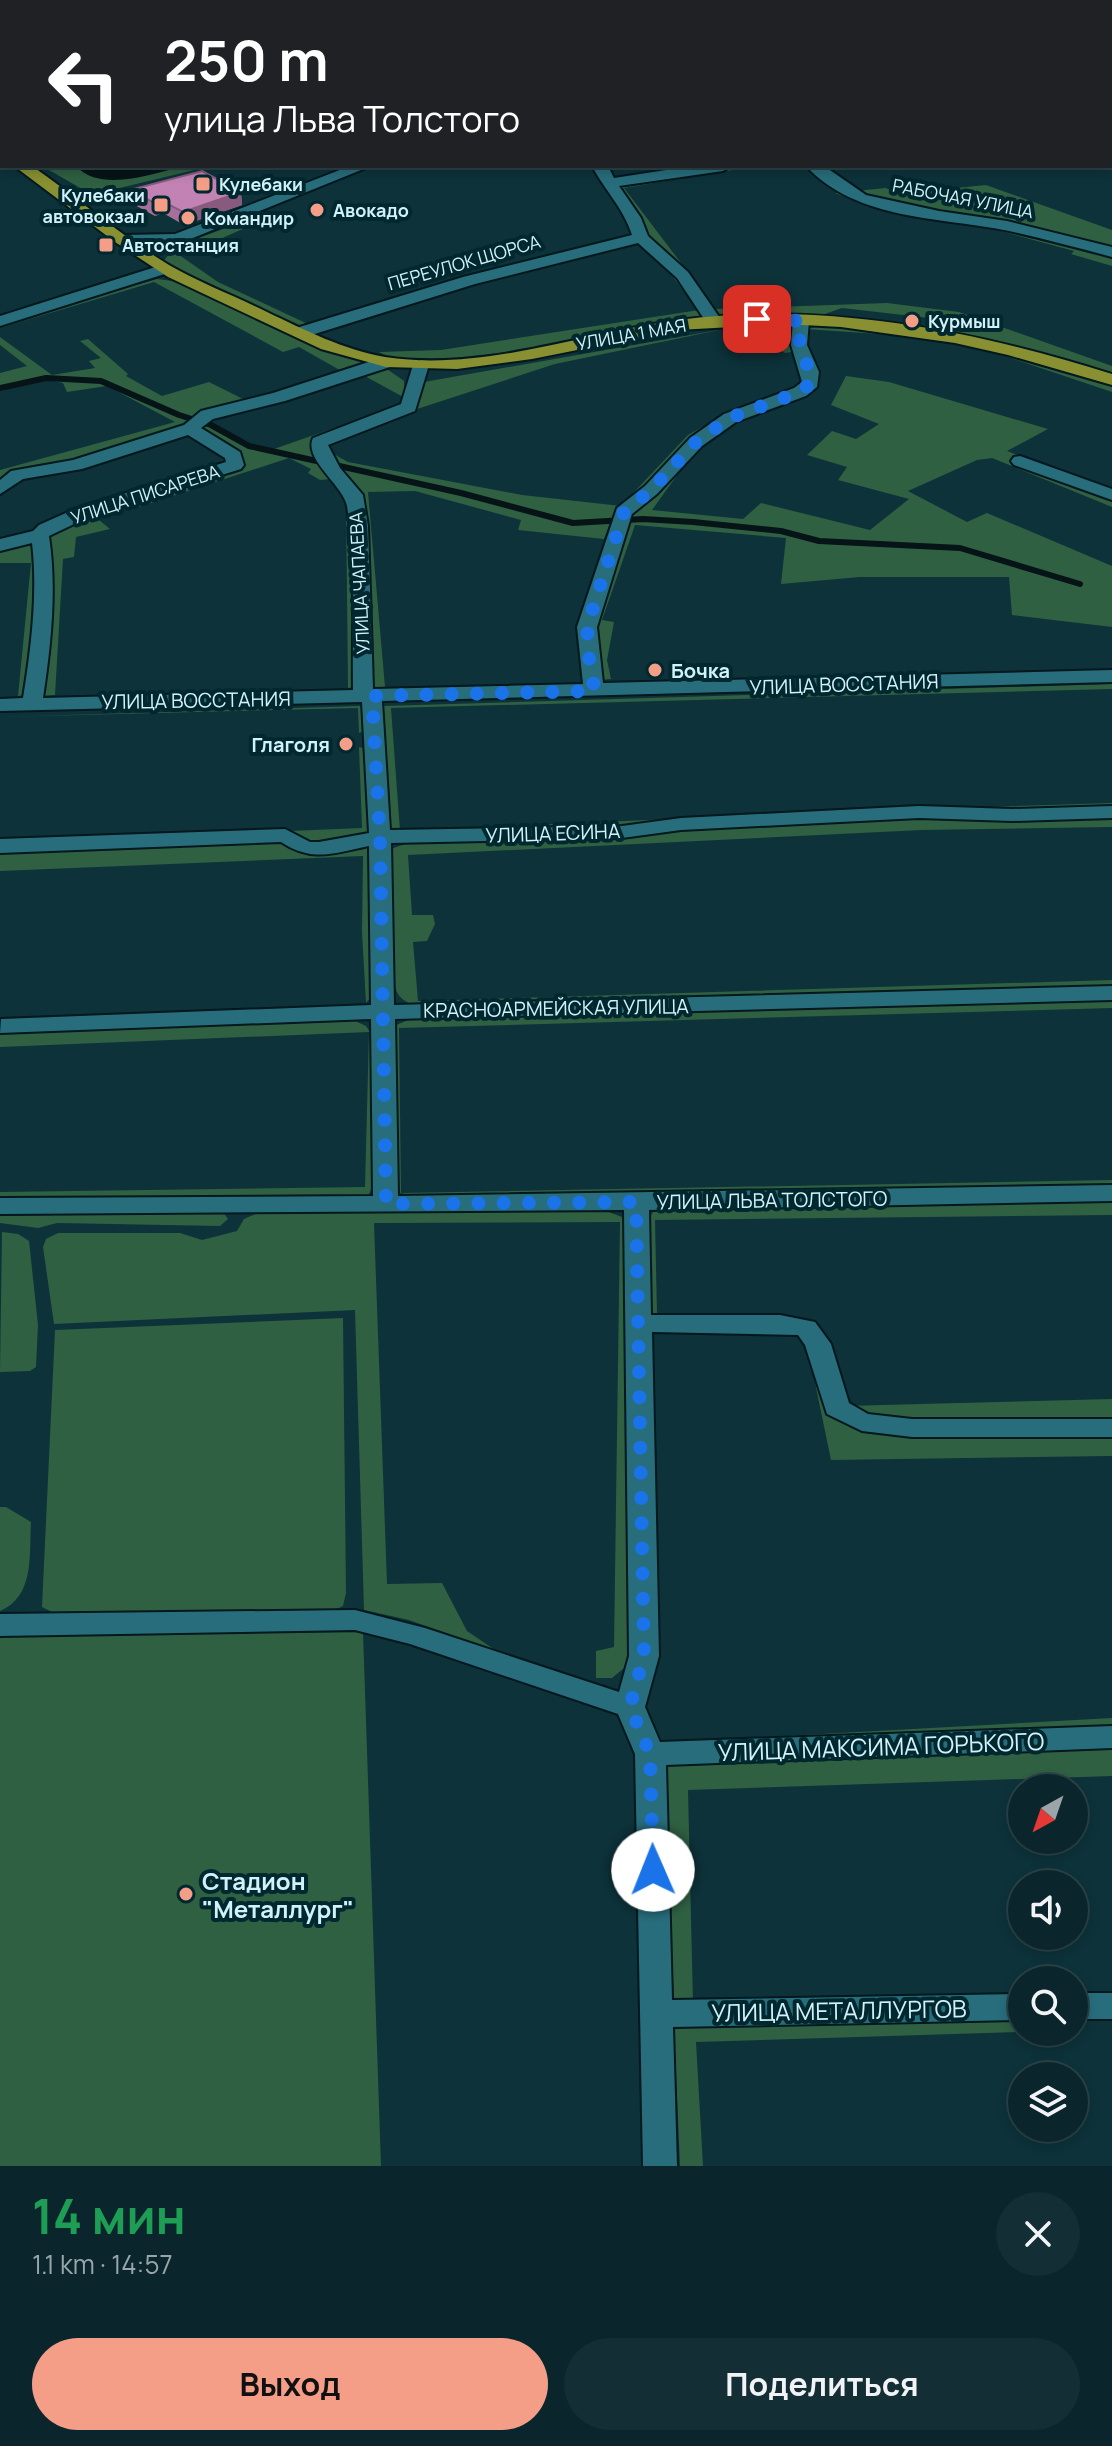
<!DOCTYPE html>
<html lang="ru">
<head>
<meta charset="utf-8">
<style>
	body { margin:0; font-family:Manrope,sans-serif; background:#132e34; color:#f1f3f6; height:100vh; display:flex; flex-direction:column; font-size:30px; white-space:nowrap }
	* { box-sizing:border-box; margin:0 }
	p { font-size:26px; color:#99a5a9 }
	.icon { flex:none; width:44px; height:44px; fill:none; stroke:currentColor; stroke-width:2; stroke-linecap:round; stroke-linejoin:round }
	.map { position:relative; height:2166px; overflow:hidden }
	.side { display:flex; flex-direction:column; background:#0a262c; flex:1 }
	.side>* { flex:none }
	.hud { position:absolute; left:0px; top:0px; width:1112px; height:168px; box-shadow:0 4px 12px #0003,0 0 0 2px #2a4348; background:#202124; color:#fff; overflow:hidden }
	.needle { width:52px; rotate:220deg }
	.controls { position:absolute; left:1008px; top:1774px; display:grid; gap:16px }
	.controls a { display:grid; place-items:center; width:80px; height:80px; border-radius:50%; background:#0a262c; box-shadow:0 4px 12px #0003,0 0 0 2px #2a4348; font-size:40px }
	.pin { position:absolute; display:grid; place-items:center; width:68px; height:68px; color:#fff; margin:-34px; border-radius:16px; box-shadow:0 4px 12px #0006 }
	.me { position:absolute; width:88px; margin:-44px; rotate:359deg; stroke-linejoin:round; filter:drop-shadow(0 0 6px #0008) }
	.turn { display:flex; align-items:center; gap:28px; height:168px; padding:0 32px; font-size:36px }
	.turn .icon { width:104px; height:104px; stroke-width:2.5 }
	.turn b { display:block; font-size:56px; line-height:68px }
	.round { display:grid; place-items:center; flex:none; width:84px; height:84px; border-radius:42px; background:#132e34 }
	.head { display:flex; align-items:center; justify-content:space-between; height:136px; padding:0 32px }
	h1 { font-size:48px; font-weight:700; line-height:60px; color:#1e9e55 }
	.button { display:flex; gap:16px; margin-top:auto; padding:16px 32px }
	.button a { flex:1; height:92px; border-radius:48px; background:#f49e88; color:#111; font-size:32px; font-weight:700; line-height:92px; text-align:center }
	.button a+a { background:#132e34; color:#f1f3f6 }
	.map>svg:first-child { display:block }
</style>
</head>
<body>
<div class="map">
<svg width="1112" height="2166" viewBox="0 0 1112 2166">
	<rect width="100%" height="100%" fill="#0d323a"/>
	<path fill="#2f6042" d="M42 166H76L95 177 135 178 183 166H211L107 191 82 189Z
		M733 166H757L624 188 716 309 887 303 959 312 1112 366V376L940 333 947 320 842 308 822 315 820 319 721 318 646 238 640 215 622 198 612 184Z
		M986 185 1112 230V250L1006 227 1112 254V266L1071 254 1074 251 979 225 869 205 835 193 886 188 897 194Z
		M259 216 266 219 188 253 174 247Z
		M637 242C658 244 696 296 705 315L700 319C641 326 421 378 379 352L441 350 699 310 672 276 640 244 552 262 323 327 575 254Z
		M172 250 218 282 310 325 304 328 173 269 163 262Z
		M157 279 181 282 360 358 365 364 345 373 299 347 283 352 154 282 0 328V324Z
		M821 326 978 346 1112 384V392L993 352 909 336 805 329Z
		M724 329 792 331V352L785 353 754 333 724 329 555 364 414 410 424 382Z
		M0 337 52 375 95 368 89 361 101 358 80 341 88 339 128 374 126 376 162 396 209 382 251 403 184 428 0 484V470L175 422 107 386 67 392 63 383 45 379 0 391V373L27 366 0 345Z
		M378 367 387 369 404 381 405 398 361 374 207 420 243 441 271 450 400 405 321 434 311 441 310 446 331 479 320 480 308 473 311 469 289 458 139 507 93 515 110 529 76 537 74 557 63 559 55 695 39 696 45 536 86 513 239 467 199 427 198 423Z
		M846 376 889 382 1048 429 1007 451 1112 491V507L992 458 977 460 908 491 967 522 987 513 1112 566V627L1012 615 1009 577H860L781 584 786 538 635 525 602 620 614 622 607 660 611 679 599 680 594 626 631 513 688 460 652 510 743 519 761 503 870 530 909 499 838 480 847 467 807 455 832 431 856 439 879 424 831 405Z
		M726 413 690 437 646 489 622 506 613 515 604 539 518 530 521 520 415 491 368 492 385 687 370 688 364 528 323 448 348 462 522 495 621 506 688 435Z
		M346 499 353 529 355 687 348 688Z
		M35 540C39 591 34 644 24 695L18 696 31 563H0V548Z
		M1112 684V689L391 708 400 831C637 820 874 810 1112 803V809L1010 812 921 809 675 821 621 828 392 833 389 830 380 712 383 706Z
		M361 706 364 731 359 733 358 708 0 717Z
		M359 747 366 749 371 834 308 844 289 831 362 828Z
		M1112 816V827L922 830 408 855 412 915H433L435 924 427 941 413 942 418 1001 1112 980V989L423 1008C410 1004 399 1001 395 987L389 858 391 849 413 841 921 817Z
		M281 839C307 863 340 851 372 844L371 997 366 1003 362 932 363 856 0 871V849Z
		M1112 998V1008L399 1028 401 1193 1112 1180V1186L421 1197 400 1193 393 1187 394 1026 408 1020Z
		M353 1020 366 1026 370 1032 372 1187 369 1194 360 1198 0 1199V1192L365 1187 369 1032 0 1047V1032Z
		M1112 1199V1215L655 1220 657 1314H648L647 1221 653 1212 675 1207Z
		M606 1211 622 1217 627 1224 634 1640 629 1664 612 1678H596V1651L614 1647 620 1222 374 1223 387 1584 442 1583 467 1631 498 1652 409 1620 364 1610 355 1310 54 1324 43 1247 46 1239 58 1233H180L202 1240 237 1231 244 1219 260 1212Z
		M223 1212 228 1219 220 1226 57 1223 38 1228 0 1223V1216Z
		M2 1232 18 1234 29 1241 38 1325 36 1367 30 1371 0 1372Z
		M343 1318 346 1593 343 1606 328 1613 60 1616 42 1607 55 1330Z
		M806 1339 830 1411 856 1429 910 1435 1112 1436V1456L831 1460Z
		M1112 1399V1421L870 1418 844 1406Z
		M0 1507H6L31 1522C29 1555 35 1596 0 1611Z
		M363 1632 381 2166H0V1635Z
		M1112 1718V1728L678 1742Z
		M1112 1747V1776L688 1790 693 2004 674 2005 665 1762Z
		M1022 2021V2032L696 2042 703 2166H680L674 2026Z"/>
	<path fill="#061317" d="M76 166H183C153 174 100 193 76 166Z"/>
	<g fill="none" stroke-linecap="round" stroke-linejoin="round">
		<path stroke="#061317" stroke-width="4" d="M729 2 738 0"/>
		<path stroke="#061317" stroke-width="6" d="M0 388 46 378 101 381 179 415 211 425 249 446 461 493 573 523 643 519 693 522 781 531 819 541 960 548 1080 584"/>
		<defs>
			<path id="minor" d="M0 15H2V23H0Z
				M1110 36H1112V44H1110Z
				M0 46H2V54H0Z
				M0 111H2V119H0Z
				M1110 125H1112V134H1110Z
				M350 166H371L183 242 124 245 116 240 124 235 175 234Z
				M592 166H608L614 178 692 166H731L723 171 619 186 641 218 648 236 688 272 722 321 720 325H708L677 278 638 243 475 284 305 337 299 338 291 333 293 329 463 277 632 235C624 209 604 189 592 166Z
				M806 166H824L866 195 939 211 1007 221 1112 247V257C1078 248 1044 239 1009 231 942 217 857 221 806 166Z
				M165 264 173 269 171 272 0 326V316Z
				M801 316 809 321 807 345 819 372 817 387 806 396 736 422 702 446 657 494 632 514 597 627 603 683 1112 670V682L382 701 390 830 622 826 681 818 919 806 1012 809 1112 806V818L1012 821 919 818 681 830 622 838 391 843 394 1005 1112 986V1000L395 1019 398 1196 1112 1185V1201L649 1210 651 1315H780L815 1322 831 1344 849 1403 868 1414 912 1419H1112V1437H912L862 1431 827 1414 805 1345 798 1335 652 1332 659 1656 645 1707 660 1742 1112 1726V1748L666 1765 672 2000 1022 1994V2020L673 2027 677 2166H643L635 1754 618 1714 410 1644 355 1630 0 1636V1614L355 1610 425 1628 619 1692 629 1656 624 1210 0 1214V1198L373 1196 371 1019 0 1033 1 1019 371 1005 369 846C334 853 313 863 281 842L0 853V839L285 829 310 842H319L369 833 362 702 0 711V699L23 698C31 648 38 594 32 543L0 551V539L33 531 39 525 77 508 226 462 225 458 188 435 82 469 23 479 0 494V480L11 471 73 460 184 425 201 411 273 393 381 358H393L395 362 393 366 285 401 213 419 201 428 240 452 244 465 241 469 91 516 49 536C57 589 51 645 43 698L353 690C352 629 356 565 347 506 343 485 303 459 313 438L401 404 413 365 421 360 427 361 429 365 415 411 328 445 340 468 363 495 368 526 373 689 583 684 577 627 617 508 645 486 690 438 724 414 794 388 802 382 791 345 793 321Z
				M1020 456 1112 489V500L1014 465 1011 461 1014 457Z
				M1074 1993H1112V2019H1074Z"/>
			<path id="major" d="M0 143H2V153H0Z
				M14 166H32C78 198 121 236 169 265 200 283 235 296 267 312 305 330 344 350 385 357 484 372 581 333 678 320 823 301 974 330 1112 374V385L1008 355 955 343 841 327 784 324 678 330 532 359 457 369 386 367 321 349 168 277 115 242Z"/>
		</defs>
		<use href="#minor" stroke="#04181d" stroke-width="4"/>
		<use href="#major" stroke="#04181d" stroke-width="4"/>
		<use href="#minor" fill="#286d7c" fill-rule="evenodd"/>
		<use href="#major" fill="#889032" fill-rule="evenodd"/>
	</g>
	<path fill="#a7709b" d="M130 190 241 192 242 205 184 225 163 213 155 216 131 203Z"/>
	<path fill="#885b7e" d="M241 192 242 205 184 225 183 212Z
		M162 201 163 213 155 216 154 203Z"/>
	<path fill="#c282b4" stroke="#885b7e" stroke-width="2" d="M202 171 241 192 183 212 162 201 154 203 130 190Z"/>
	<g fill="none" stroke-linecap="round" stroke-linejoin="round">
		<path stroke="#1a73e8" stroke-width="14" stroke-dasharray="0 25.2" d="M653 1870 650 1754 630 1707 644 1656 636 1202 386 1204 380 837 372 696 595 691 590 668 587 627 624 512 651 490 696 442 730 418 800 392 811 383 810 372 799 345 801 321 757 319"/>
	</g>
	<g fill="#f49e88" stroke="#02282f" stroke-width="3">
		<rect x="195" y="176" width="16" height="16" rx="4"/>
		<rect x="153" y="197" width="16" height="16" rx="4"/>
		<circle cx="317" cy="210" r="8"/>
		<circle cx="188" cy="218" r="8"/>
		<rect x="98" y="237" width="16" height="16" rx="4"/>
		<circle cx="912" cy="321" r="8"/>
		<circle cx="655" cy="670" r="8"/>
		<circle cx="346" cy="744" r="8"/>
		<circle cx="186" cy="1894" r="8"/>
	</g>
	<g text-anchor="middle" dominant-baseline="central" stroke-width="8" stroke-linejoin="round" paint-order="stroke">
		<g font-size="18" font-weight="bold" fill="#d1f2fa" stroke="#02282f" text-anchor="start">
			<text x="219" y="184">Кулебаки</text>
			<text x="145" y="195" text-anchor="end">Кулебаки<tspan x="145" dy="21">автовокзал</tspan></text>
			<text x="333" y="210">Авокадо</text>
			<text x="204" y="218">Командир</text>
			<text x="122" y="245">Автостанция</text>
			<text x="928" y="321">Курмыш</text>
		</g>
		<g font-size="18" fill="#d1f2fa" stroke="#02282f">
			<text transform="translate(963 198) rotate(11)">РАБОЧАЯ УЛИЦА</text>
			<text transform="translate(464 262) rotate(-16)">ПЕРЕУЛОК ЩОРСА</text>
			<text transform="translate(631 334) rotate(-10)">УЛИЦА 1 МАЯ</text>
			<text transform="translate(145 494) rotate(-18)">УЛИЦА ПИСАРЕВА</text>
			<text transform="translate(359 583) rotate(-93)">УЛИЦА ЧАПАЕВА</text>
		</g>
		<g font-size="20" font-weight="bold" fill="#d1f2fa" stroke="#02282f" text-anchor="start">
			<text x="671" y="670">Бочка</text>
			<text x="330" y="744" text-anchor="end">Глаголя</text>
		</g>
		<g font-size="20" fill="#d1f2fa" stroke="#02282f">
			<text transform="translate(844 684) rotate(-2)">УЛИЦА ВОССТАНИЯ</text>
			<text transform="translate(196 700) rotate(-1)">УЛИЦА ВОССТАНИЯ</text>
			<text transform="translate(553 833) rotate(-2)">УЛИЦА ЕСИНА</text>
			<text transform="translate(556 1008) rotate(-1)">КРАСНОАРМЕЙСКАЯ УЛИЦА</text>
			<text transform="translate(772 1200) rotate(-1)">УЛИЦА ЛЬВА ТОЛСТОГО</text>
		</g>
		<g font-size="24" fill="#d1f2fa" stroke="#02282f">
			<text transform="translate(881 1746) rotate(-2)">УЛИЦА МАКСИМА ГОРЬКОГО</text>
			<text transform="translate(839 2010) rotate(-1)">УЛИЦА МЕТАЛЛУРГОВ</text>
		</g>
		<g font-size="24" font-weight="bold" fill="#d1f2fa" stroke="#02282f" text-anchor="start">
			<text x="202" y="1880">Стадион<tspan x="202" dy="28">"Металлург"</tspan></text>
		</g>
	</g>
</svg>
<div class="controls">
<a><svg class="needle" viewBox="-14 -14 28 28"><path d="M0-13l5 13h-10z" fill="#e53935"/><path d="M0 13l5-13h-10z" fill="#99a5a9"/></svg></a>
<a><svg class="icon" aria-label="sound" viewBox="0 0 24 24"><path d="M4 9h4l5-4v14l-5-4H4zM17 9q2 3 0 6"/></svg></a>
<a><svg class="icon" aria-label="search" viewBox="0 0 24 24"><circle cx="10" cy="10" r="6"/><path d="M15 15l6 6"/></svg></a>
<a><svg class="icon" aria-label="layers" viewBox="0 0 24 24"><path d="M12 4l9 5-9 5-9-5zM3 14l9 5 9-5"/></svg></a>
</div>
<div class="pin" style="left:757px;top:319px;background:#d93025"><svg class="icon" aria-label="arrive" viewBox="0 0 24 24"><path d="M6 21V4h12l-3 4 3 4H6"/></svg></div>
<svg class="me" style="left:653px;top:1870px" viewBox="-20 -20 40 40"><circle r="19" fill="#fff"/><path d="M0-13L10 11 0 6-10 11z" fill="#1a73e8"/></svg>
<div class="hud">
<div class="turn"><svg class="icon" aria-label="left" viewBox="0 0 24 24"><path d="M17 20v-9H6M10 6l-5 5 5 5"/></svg><div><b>250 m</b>улица Льва Толстого</div></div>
</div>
</div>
<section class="side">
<div class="head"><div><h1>14 мин</h1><p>1.1 km · 14:57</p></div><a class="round"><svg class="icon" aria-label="close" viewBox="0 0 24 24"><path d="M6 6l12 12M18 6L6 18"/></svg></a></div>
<div class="button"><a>Выход</a><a>Поделиться</a></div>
</section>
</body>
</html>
